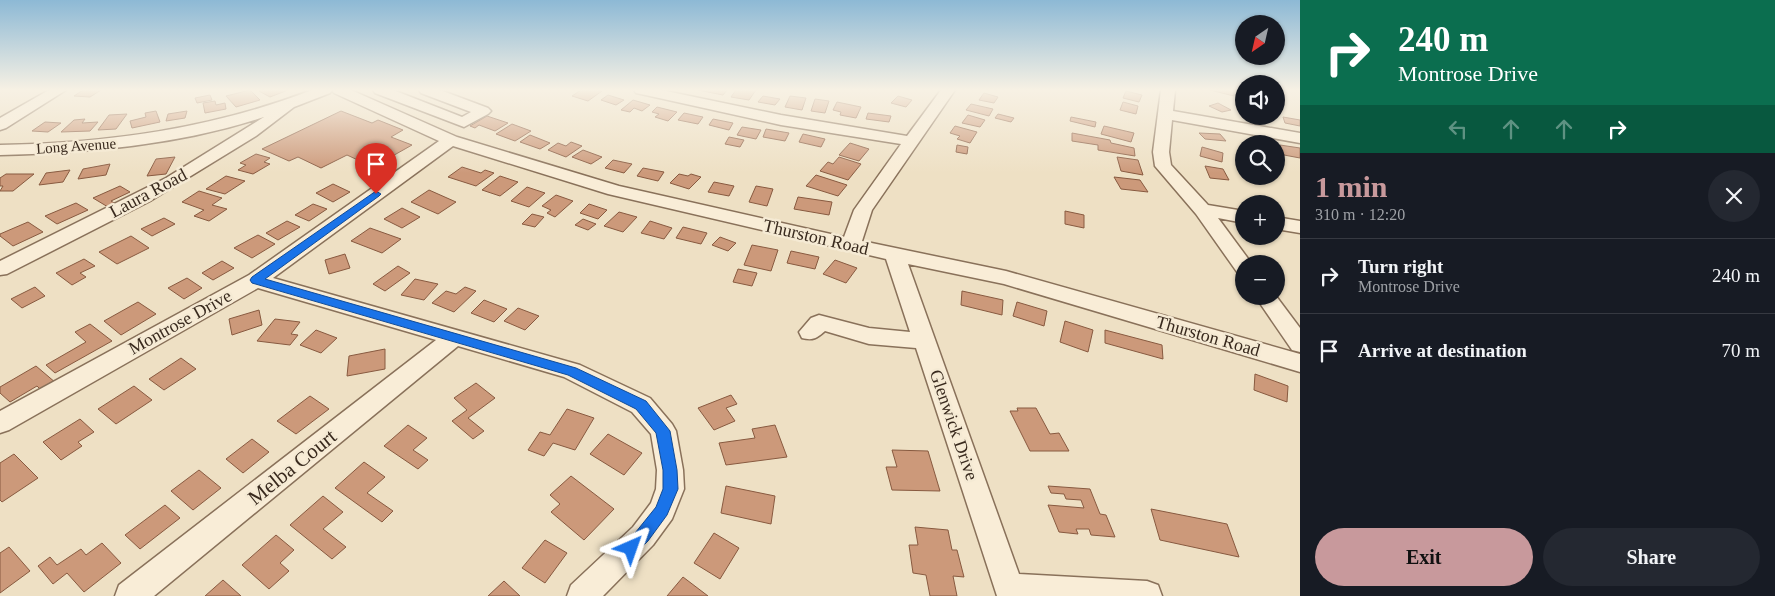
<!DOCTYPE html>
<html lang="en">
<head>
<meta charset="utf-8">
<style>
	body { margin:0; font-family:Georgia,serif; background:#242831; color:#f1f3f6; height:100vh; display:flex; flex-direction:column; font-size:19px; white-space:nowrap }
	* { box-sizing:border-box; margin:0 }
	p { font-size:16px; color:#9ea1a6 }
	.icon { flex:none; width:28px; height:28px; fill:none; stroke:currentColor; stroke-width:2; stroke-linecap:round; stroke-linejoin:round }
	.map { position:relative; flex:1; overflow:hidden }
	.details { display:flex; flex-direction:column; background:#171b24; width:475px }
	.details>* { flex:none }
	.top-card { background:#0b6e4f; color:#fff; overflow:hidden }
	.needle { width:32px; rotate:214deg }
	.buttons { position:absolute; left:1235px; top:15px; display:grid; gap:10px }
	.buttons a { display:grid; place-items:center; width:50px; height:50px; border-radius:50%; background:#171b24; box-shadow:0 1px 4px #0004; font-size:25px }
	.pin { position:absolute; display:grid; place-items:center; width:42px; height:42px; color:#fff; margin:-51px -21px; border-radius:50% 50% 50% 0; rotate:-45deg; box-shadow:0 0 5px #0007 }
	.pin .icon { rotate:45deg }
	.me { position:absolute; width:55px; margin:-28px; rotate:43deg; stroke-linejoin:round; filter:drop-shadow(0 0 4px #0008) }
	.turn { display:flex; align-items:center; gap:18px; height:105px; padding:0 15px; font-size:22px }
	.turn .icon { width:65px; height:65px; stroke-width:2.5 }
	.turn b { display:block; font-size:35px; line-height:42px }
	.lanes { display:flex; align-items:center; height:48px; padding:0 15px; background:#0003; justify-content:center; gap:25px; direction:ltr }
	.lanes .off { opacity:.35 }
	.round { display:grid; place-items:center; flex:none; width:52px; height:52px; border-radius:26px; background:#242831 }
	.overview { display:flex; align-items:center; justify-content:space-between; height:85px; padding:0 15px }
	h1 { font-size:30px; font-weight:700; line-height:38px; color:#c8999c }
	.cta { display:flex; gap:10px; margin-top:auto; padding:10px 15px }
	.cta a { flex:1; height:58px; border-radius:30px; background:#c8999c; color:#111; font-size:20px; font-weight:700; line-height:58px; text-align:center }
	.cta a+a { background:#242831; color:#f1f3f6 }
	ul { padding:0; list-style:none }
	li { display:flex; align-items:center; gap:15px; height:75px; padding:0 15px; border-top:1px solid #363941 }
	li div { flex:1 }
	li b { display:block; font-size:19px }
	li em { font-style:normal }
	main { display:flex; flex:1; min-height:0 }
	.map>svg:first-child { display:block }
</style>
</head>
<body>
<main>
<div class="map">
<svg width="1300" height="596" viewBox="0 0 1300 596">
	<rect width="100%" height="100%" fill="#eee0c4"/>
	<path fill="#cc997a" stroke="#885a40" d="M83 90H101L90 97 74 96Z
		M250 90 260 100 236 107 226 96Z
		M260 90H288L270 97 259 91Z
		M581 90H598L602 91 588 101 572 96Z
		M698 90H727L723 95Z
		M736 90H756L749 100 731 97Z
		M1210 90H1234V96Z
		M1126 91 1142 95 1139 102 1123 98Z
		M984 93 998 97 994 103 979 100Z
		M210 95 212 100 197 103 195 98Z
		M608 95 624 100 616 105 601 100Z
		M763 96 780 99 775 105 758 102Z
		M790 96 806 98 802 110 785 107Z
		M898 96 912 100 906 107 891 103Z
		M815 99 829 101 825 113 811 111Z
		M633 100 650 105 642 111 634 108 630 112 621 110Z
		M215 101 216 105 225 103 226 109 205 113 203 103Z
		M837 102 861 107 856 118 840 115 841 112 833 110Z
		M1123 102 1138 106 1136 114 1120 110Z
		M1218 103 1231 110 1222 112 1209 106Z
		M971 104 993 109 989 116 966 110Z
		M657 107 677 112 668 121 655 117 659 114 652 112Z
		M156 111 160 122 132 128 130 121 146 117 145 113Z
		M187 111 185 118 166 121 168 114Z
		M341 111 372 123 378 120 403 130 391 137 412 145 373 167 347 155 321 168 298 157 289 161 262 149Z
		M684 113 703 117 698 124 678 120Z
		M868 113 891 116 889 122 866 119Z
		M127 114 116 129 98 130 109 115Z
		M998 114 1014 118 1011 122 995 118Z
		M968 115 985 120 980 127 962 123Z
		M487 116 508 123 495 131 479 125 475 128 470 126Z
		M1071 117 1096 122 1095 127 1070 121Z
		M1283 117 1300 120V126L1285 123Z
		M85 119 82 123 98 122 90 131 61 132 74 120Z
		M713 119 733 123 729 130 709 125Z
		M45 122 61 123 48 132 32 131Z
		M512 124 531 131 515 141 496 134Z
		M955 126 977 132 970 143 957 139 960 136 950 133Z
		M1104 126 1134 133 1131 142 1101 134Z
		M742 127 761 130 756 139 737 135Z
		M766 129 789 133 785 141 763 137Z
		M1072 133 1110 140 1111 143 1134 148 1135 156 1098 150V145L1072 141Z
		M1199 133 1220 134 1226 141 1205 139Z
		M803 134 825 139 821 147 799 142Z
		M530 135 550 143 540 149 520 142Z
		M729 137 744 140 740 147 725 144Z
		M571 142 582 146 566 157 548 150 558 143 566 146Z
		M850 143 869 149 859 161 839 155Z
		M957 145 968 147 967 154 956 152Z
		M1280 145 1300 148V158L1284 155Z
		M1202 147 1223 153 1222 162 1200 156Z
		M583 150 602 157 591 164 572 157Z
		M256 154 270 158 264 162 270 164 253 174 238 170 246 165 240 163Z
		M175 157 166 174 147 176 156 159Z
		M839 157 861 164 848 180 820 171 828 162 833 164Z
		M1117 157 1138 160 1143 175 1121 171Z
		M613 160 632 164 624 173 605 168Z
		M110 164 106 175 78 179 83 169Z
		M1205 166 1223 169 1229 180 1210 178Z
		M462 167 481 173 485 170 494 173 476 186 448 177Z
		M643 168 664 172 658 181 637 176Z
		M70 170 63 182 39 185 46 173Z
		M6 174H34L13 191H0L3 186H0V178Z
		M679 174 688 176 691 174 701 177 689 189 670 183Z
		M816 175 847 185 838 196 806 186Z
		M226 176 245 181 225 194 206 189Z
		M500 176 518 182 500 196 482 190Z
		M1114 177 1140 180 1148 192 1121 189Z
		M714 182 734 186 729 196 708 192Z
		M333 184 350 192 333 202 316 193Z
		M120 186 130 192 111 201 116 204 108 207 93 198Z
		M756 186 773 189 767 206 749 202Z
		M527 187 545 193 529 207 511 201Z
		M429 190 456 202 438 214 411 202Z
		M199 191 222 198 212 205 227 209 209 221 194 216 204 210 182 202Z
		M556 195 573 201 555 217 547 213 551 210 542 206Z
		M798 197 832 202 829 215 794 209Z
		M76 203 88 210 57 224 45 216Z
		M313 204 327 209 309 221 295 215Z
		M589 204 607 210 598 219 580 213Z
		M402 208 420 217 402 228 384 219Z
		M1065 211 1084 215V228L1065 224Z
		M619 212 637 217 623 232 604 226Z
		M532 214 544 217 535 227 522 224Z
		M164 218 175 224 152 236 141 229Z
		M583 219 596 224 588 230 575 225Z
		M287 221 300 227 278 240 266 233Z
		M650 221 672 228 664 239 641 233Z
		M28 222 43 232 13 246 0 236V234Z
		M683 227 707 233 701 244 676 238Z
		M370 228 401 239 382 253 351 241Z
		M258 235 275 244 252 258 234 248Z
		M131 236 149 248 117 264 99 252Z
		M720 237 736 243 728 251 712 245Z
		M752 245 778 250 771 271 744 265Z
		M791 251 819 257 815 269 787 263Z
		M345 254 350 268 329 274 325 260Z
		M84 259 95 266 80 273 86 277 72 285 56 273Z
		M835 260 857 268 846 283 823 274Z
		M222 261 234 268 213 280 202 273Z
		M398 266 410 273 385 291 373 284Z
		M738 269 757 273 752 286 733 282Z
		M187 278 202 288 184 299 168 288Z
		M415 279 438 284 424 300 401 295Z
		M35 287 45 296 22 308 11 299Z
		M465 287 476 291 454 312 432 303 446 291 456 294Z
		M962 291 1003 300 1002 315 961 305Z
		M484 300 507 309 494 322 471 313Z
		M138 302 156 314 121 335 104 321Z
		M1017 302 1047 311 1044 326 1013 316Z
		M518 308 539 316 525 330 504 321Z
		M259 310 262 325 232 335 229 319Z
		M275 319 300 322 291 334 298 335 290 345 257 341Z
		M1065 321 1093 330 1088 352 1060 342Z
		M90 324 112 341 55 373 46 365 86 342 75 332Z
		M316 330 337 338 321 353 300 345Z
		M1105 330 1162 345 1163 359 1105 343Z
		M385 349V369L347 376 349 356Z
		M181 358 196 369 164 390 149 379Z
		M36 366 56 383 42 391 37 386 10 402 0 393V387Z
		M1255 374 1288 386 1287 402 1254 390Z
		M476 383 495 398 468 418 484 431 473 439 452 421 467 410 454 398Z
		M134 386 152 400 116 424 98 409Z
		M731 395 737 404 726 408 735 421 714 430 698 408Z
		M310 396 329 409 296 434 277 421Z
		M1017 408H1036L1050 434 1059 433 1069 451H1030L1010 411H1018Z
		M567 409 594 418 575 450 553 443 544 456 528 450 540 432 550 435Z
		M80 419 94 432 78 442 82 446 61 460 43 442Z
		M408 425 427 438 413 450 428 460 418 469 384 446Z
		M775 425 787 457 726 465 719 443 755 438 752 429Z
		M608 434 642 453 624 475 590 454Z
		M252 439 269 452 243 473 226 459Z
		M892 450 928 451 940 491 892 490 886 467H897Z
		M14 454 38 478 2 502 0 500V463Z
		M364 462 385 477 367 493 393 511 382 522 335 488Z
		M199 470 221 488 193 510 171 491Z
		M571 476 614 509 584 540 551 512 560 504 550 495Z
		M726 486 775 496 771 524 721 513Z
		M1048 486 1090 489 1100 514 1106 515 1115 537 1091 535 1089 529H1076L1078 534 1059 532 1048 505 1084 508 1081 500 1066 499 1064 494 1051 493Z
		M323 496 343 512 323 529 346 547 332 559 290 525Z
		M165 505 180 518 140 549 125 535Z
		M1151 509 1227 524 1239 557 1160 540Z
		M915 527 948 530 952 550H957L964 577 953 576 957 596H930L926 575 913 573 909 545H918Z
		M714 533 739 548 720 579 694 563Z
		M276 535 294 550 280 563 289 571 269 589 242 565Z
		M545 540 567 553 545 583 522 568Z
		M102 543 121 563 84 592 67 573 53 584 38 566 50 557 57 565 81 549 86 555Z
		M9 547 30 571 0 593V553Z
		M683 577 708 596H667Z
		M223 580 241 596H205Z
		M504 581 520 596H488Z"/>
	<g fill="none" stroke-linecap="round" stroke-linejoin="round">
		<defs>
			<path id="minor" d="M49 90H66L6 128 0 130V118Z
				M312 90H351L457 137 619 186 844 237 854 210 901 144 781 125 641 94 636 93 634 90H661L781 115 907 136 941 90H955L872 210 862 241 1006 271 1300 354V372L1004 284 908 264 1019 574 1147 581 1158 585 1162 596H997L916 348 869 344 825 331C817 338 813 341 802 338L799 332 811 318 819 315 869 328 910 332 886 259 608 194 453 146 273 278 580 365 650 398 672 424 676 431 683 470 684 489 672 519 653 545 603 596H567L571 585 633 527 651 503 656 489 657 470 651 434 632 412 564 377 458 346 154 596H115L119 585 436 340 258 288 9 430 0 433V411L249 275 439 141 334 93 332 90 330 93 294 107 256 136 150 201 7 274 0 275V261L166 178 264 117C179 145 89 153 0 155V145C108 143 211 129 312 90Z
				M373 90H393L462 117 471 112 421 93 419 90H440L488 108 491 111 488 114 464 127 375 93Z
				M1161 90H1175L1173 111 1300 133V143L1172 120 1169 152 1171 165 1208 205 1244 211V223L1218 218 1252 264H1244V273L1237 272 1196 214 1155 166 1153 152Z
				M1276 217 1300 221V233L1276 229Z
				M1255 296H1276L1300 328V352L1292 350Z"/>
		</defs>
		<use href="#minor" stroke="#89715a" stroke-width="3"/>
		<use href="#minor" fill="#f9edd7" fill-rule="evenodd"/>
	</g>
	<linearGradient id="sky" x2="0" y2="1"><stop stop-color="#8db9d5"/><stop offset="0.52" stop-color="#f7f1e4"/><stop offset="1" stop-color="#f7f1e4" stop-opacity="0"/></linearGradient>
	<rect width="1300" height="173" fill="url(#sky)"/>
	<path fill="#1a73e8" stroke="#114b97" d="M376 191 381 194 379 196 265 279 576 368 646 401 670 431 677 470 678 489 667 515 648 541 636 553 631 555 625 553 623 548 656 507 663 489V470L656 433 636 409 568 375 252 283 250 280 252 277Z"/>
	<g text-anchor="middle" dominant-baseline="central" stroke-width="5" stroke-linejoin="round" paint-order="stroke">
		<g font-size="15" fill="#392a1e" stroke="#f5ead4">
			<text transform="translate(76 146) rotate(-4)">Long Avenue</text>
		</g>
		<g font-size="18" fill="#392a1e" stroke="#f5ead4">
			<text transform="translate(148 193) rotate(-28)">Laura Road</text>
			<text transform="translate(816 237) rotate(13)">Thurston Road</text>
			<text transform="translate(180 322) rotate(-29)">Montrose Drive</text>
			<text transform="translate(1208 336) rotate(16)">Thurston Road</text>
			<text transform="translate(954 425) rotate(71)">Glenwick Drive</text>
		</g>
		<g font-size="21" fill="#392a1e" stroke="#f5ead4">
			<text transform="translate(292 467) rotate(-39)">Melba Court</text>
		</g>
	</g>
</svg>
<div class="buttons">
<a><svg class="needle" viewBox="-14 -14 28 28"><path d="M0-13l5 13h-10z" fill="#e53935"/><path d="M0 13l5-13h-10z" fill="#9ea1a6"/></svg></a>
<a><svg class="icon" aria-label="sound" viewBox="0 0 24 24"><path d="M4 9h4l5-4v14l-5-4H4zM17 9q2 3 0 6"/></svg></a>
<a><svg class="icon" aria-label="search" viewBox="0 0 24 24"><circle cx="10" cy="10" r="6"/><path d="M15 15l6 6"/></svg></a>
<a>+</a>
<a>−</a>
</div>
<div class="pin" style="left:376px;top:194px;background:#d93025"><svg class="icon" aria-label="arrive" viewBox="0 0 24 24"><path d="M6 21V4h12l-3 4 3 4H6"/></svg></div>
<svg class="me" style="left:631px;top:548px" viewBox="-20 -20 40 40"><path d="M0-17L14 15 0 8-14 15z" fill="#1a73e8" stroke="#fff" stroke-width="4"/></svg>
</div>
<section class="details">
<div class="top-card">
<div class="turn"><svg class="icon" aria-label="right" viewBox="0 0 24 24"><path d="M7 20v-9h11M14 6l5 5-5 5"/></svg><div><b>240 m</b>Montrose Drive</div></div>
<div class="lanes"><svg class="icon off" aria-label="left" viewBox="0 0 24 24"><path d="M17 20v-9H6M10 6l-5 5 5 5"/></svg><svg class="icon off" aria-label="ahead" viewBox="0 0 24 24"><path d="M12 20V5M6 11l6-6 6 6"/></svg><svg class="icon off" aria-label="ahead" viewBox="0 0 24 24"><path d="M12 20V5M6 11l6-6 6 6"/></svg><svg class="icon" aria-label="right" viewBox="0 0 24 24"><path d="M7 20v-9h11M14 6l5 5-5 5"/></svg></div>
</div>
<div class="overview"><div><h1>1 min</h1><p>310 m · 12:20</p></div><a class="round"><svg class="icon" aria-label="close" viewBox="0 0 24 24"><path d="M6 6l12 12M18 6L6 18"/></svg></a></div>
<ul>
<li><svg class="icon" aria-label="right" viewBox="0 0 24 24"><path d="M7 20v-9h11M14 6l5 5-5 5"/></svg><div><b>Turn right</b><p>Montrose Drive</p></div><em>240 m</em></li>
<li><svg class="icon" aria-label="arrive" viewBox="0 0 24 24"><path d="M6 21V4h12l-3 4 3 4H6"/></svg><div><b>Arrive at destination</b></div><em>70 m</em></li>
</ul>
<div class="cta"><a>Exit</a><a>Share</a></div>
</section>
</main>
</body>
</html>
